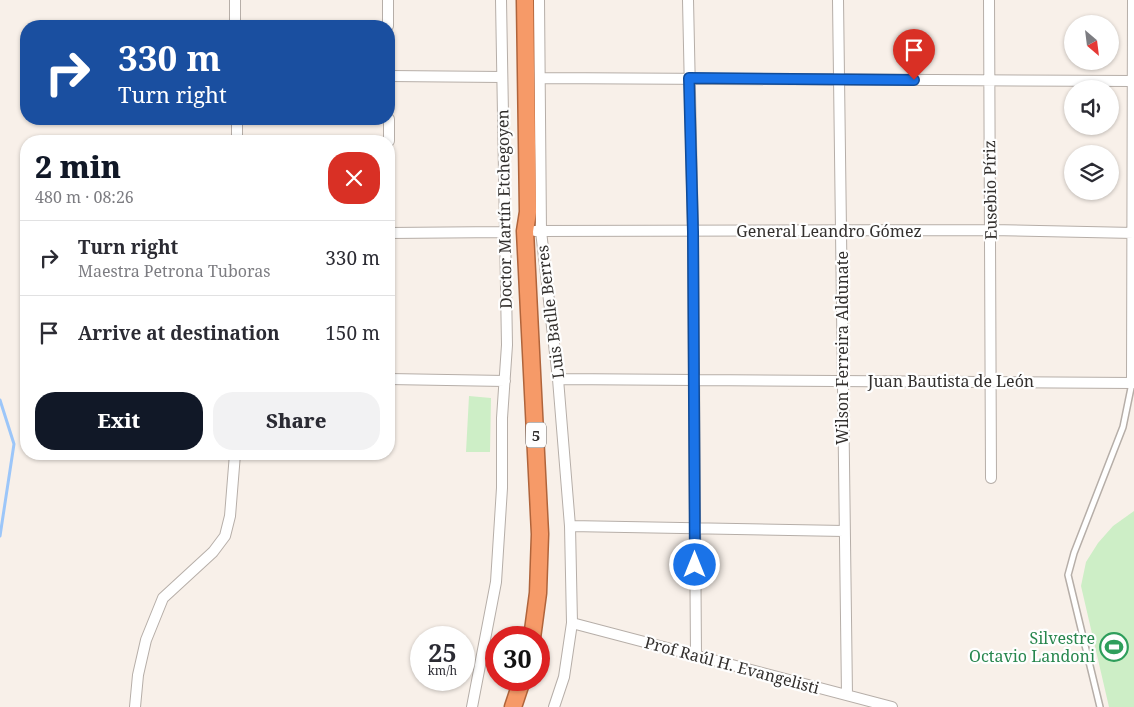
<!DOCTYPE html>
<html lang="en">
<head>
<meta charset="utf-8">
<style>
	body { margin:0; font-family:"Noto Serif",serif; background:#f2f2f3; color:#2b2b33; height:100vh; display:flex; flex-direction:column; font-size:19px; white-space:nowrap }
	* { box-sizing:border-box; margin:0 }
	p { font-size:16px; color:#7c7c81 }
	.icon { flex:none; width:28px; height:28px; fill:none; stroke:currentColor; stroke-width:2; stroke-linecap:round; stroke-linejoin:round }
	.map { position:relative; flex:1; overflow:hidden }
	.side { position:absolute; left:20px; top:135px; width:375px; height:325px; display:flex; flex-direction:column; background:#fff; border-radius:20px; box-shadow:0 1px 4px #0004 }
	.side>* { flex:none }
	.banner { position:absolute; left:20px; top:20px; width:375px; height:105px; border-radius:20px; box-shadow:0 1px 4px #0004; background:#1a4fa0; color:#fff; overflow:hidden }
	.needle { width:32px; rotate:152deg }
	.controls { position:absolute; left:1064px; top:15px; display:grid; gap:10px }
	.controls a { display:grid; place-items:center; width:55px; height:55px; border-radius:50%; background:#fff; box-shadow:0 1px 4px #0004; font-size:25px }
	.speed { position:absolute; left:410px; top:626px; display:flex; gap:10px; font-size:25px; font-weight:700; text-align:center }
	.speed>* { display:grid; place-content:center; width:65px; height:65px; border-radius:50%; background:#fff; box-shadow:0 1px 4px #0004; line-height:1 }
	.speed small { font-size:12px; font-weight:400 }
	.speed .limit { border:8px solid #d22; background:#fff; color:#111 }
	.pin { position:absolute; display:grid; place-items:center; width:42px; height:42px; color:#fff; margin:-51px -21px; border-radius:50% 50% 50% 0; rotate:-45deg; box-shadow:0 0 5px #0007 }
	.pin .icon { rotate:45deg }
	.me { position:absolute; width:55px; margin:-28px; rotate:0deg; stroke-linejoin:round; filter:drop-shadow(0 0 4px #0008) }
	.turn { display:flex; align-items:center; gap:18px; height:105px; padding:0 15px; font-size:22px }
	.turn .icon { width:65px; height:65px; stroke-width:2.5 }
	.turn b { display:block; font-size:35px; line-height:42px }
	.round { display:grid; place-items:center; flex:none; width:52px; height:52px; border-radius:20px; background:#f2f2f3 }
	.head { display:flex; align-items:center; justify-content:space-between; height:85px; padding:0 15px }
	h1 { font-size:30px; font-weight:800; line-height:38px; color:#111827 }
	.primary-button { display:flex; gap:10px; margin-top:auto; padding:10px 15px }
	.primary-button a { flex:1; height:58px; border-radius:20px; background:#111827; color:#fff; font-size:20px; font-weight:800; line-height:58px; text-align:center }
	.primary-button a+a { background:#f2f2f3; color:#2b2b33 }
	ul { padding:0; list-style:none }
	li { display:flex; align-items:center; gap:15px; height:75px; padding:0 15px; border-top:1px solid #e1e1e2 }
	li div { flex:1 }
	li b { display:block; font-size:19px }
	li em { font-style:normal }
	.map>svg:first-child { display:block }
</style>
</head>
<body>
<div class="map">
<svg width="1134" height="707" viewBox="0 0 1134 707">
	<rect width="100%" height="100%" fill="#f8f0e9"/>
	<path fill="#cdeec6" d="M469 396 491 398 490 452H466Z
		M1134 511V707H1109L1081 586 1086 562 1098 543 1113 526Z"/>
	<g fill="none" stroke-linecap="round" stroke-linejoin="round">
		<path stroke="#9cc6f9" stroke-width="3" d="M0 400 14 444 0 536"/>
		<defs>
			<path id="service" d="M1100 707 1068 575 1074 553 1123 427 1132 383"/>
			<path id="minor" d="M235 0V26
				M388 0V26
				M539 0 541 231 558 379 570 526 572 623 564 677 554 707
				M688 0 693 232 696 655
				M838 0 847 695
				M989 0 991 478
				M389 76 502 77
				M540 78 1134 81
				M237 119V141
				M389 119V141
				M535 231 990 230 1134 233
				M389 233 505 232
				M389 379 505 381
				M558 379 1134 383
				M1132 383 1133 0
				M570 526 844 531
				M572 623 892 707
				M135 707 138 675 146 640 163 598 213 552 225 536 230 516 235 454
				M472 707 496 582 502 488V418L507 345 501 0"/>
			<path id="trunk" d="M525 0 528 212 525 231 540 534 538 593 532 638
				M513 707 522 680"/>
		</defs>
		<use href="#service" stroke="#b6aea8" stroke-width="8"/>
		<use href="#minor" stroke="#b6aea8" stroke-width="12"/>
		<use href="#trunk" stroke="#b0643b" stroke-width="19"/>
		<use href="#service" stroke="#fff" stroke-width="5"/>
		<use href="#minor" stroke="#fff" stroke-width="10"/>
		<use href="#trunk" stroke="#f69a68" stroke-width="16"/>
	</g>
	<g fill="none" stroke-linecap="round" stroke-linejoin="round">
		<defs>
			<path id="route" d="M695 565 693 232 689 78 914 80"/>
		</defs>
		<use href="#route" stroke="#114b97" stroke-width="12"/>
		<use href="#route" stroke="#1a73e8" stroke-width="9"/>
	</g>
	<defs>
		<symbol id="stadium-ring" viewBox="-11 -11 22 22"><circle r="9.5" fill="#fefefe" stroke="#2e9e5b" stroke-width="1.5"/><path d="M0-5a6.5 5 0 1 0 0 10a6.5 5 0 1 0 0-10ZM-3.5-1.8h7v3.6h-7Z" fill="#2e9e5b"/></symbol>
	</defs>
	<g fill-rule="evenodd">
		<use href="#stadium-ring" x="1098" y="631" width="32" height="32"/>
	</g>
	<g text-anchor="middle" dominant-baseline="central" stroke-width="4.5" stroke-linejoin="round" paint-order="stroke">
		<rect fill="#fefefe" stroke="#6f6d6c" stroke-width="1" x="526" y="422.5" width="20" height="25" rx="4"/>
		<g font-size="15" font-weight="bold" fill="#322f2d">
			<text x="536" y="435">5</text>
		</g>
		<g font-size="16" fill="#322f2d" stroke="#fefefe">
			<text transform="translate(990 190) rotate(-91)">Eusebio Píriz</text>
			<text transform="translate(504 209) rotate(-91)">Doctor Martín Etchegoyen</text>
			<text x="829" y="231">General Leandro Gómez</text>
			<text transform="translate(550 312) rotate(-97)">Luis Batlle Berres</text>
			<text transform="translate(842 348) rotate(-90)">Wilson Ferreira Aldunate</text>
			<text x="951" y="381">Juan Bautista de León</text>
			<text transform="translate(732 665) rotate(15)">Prof Raúl H. Evangelisti</text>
		</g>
		<g font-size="16" fill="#27864d" stroke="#fefefe" text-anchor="end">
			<text x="1095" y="638">Silvestre<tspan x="1095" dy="18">Octavio Landoni</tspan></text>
		</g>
	</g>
</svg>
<div class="controls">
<a><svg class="needle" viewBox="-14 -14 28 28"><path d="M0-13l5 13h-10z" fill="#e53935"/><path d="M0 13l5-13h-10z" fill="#7c7c81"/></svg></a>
<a><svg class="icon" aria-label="sound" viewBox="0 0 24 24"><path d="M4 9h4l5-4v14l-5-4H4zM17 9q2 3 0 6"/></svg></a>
<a><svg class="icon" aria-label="layers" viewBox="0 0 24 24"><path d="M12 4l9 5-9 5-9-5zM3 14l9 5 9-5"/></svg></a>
</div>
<div class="speed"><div>25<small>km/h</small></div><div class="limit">30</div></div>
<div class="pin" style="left:914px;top:80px;background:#d93025"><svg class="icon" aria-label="arrive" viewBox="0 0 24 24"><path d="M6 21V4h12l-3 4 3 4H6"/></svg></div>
<svg class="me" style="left:695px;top:565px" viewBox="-20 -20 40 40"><circle r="17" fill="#1a73e8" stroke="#fff" stroke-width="3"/><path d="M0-11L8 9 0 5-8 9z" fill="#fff"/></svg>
<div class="banner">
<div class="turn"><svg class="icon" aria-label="right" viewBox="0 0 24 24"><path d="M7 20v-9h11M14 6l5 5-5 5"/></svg><div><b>330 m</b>Turn right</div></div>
</div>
<section class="side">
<div class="head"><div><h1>2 min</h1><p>480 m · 08:26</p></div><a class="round" style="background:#d93025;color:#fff"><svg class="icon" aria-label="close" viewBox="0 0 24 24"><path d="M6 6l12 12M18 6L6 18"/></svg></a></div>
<ul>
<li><svg class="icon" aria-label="right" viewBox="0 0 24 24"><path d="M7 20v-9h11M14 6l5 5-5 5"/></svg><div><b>Turn right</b><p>Maestra Petrona Tuboras</p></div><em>330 m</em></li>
<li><svg class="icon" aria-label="arrive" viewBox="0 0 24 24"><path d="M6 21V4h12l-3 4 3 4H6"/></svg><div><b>Arrive at destination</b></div><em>150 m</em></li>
</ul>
<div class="primary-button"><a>Exit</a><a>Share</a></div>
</section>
</div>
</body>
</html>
